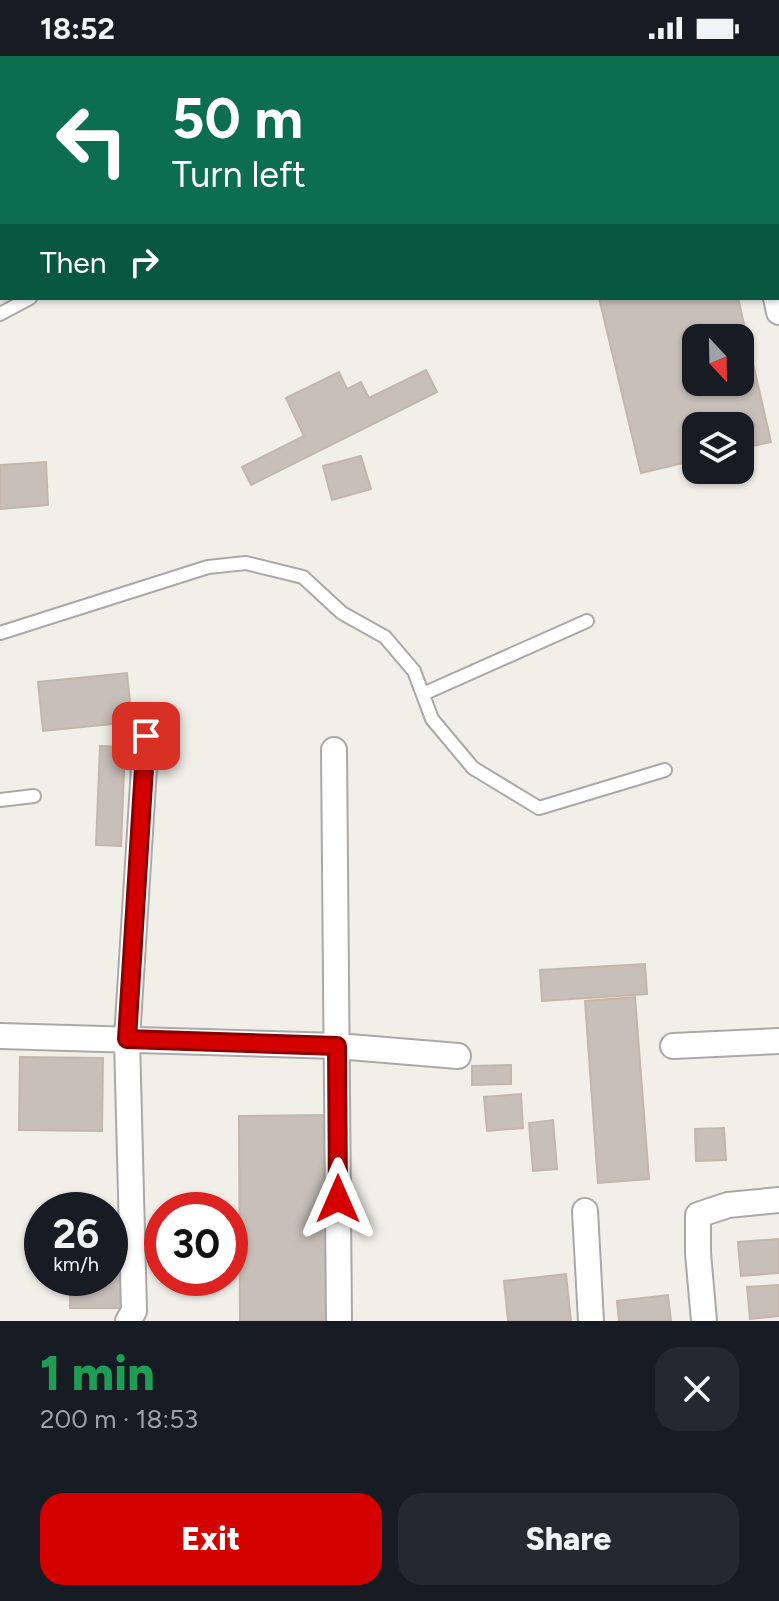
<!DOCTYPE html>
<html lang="en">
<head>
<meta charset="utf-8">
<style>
	body { margin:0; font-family:Figtree,sans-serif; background:#242831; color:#f1f3f6; height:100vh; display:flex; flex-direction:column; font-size:30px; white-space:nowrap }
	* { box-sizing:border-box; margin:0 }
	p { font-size:26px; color:#9ea1a6 }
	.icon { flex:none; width:44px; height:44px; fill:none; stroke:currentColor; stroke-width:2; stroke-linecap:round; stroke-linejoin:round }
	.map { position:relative; height:1265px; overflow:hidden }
	.details { display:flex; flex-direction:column; background:#171b24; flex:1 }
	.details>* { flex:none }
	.hud { position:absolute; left:0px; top:0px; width:780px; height:244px; box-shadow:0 2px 6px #0004; background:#0b6e4f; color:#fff; overflow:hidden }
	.needle { width:52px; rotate:158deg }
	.buttons { position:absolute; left:682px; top:268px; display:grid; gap:16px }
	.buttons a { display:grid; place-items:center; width:72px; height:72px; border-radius:16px; background:#171b24; box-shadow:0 2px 6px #0004; font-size:40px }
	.speed { position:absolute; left:24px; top:1136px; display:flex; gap:16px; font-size:40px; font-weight:700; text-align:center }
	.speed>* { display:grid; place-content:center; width:104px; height:104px; border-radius:50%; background:#171b24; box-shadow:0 2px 6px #0004; line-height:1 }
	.speed small { font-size:20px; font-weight:400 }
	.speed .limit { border:12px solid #d22; background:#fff; color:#111 }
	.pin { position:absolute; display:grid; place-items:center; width:68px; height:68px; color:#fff; margin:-34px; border-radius:16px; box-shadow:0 4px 12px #0006 }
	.me { position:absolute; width:88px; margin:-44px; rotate:0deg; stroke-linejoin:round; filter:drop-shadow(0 0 6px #0008) }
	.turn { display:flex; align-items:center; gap:28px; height:168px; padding:0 40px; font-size:36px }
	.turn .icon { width:104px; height:104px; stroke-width:2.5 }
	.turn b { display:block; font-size:56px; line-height:68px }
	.then { display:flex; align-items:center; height:76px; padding:0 40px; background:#0003; gap:16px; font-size:30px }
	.round { display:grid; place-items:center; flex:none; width:84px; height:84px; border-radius:24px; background:#242831 }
	.head { display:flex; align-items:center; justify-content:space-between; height:136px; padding:0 40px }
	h1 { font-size:48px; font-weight:800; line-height:60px; color:#1e9e55 }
	.button { display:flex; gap:16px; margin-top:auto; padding:16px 40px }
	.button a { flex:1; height:92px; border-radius:24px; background:#d40000; color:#fff; font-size:32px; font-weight:800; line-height:92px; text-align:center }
	.button a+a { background:#242831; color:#f1f3f6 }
	.status { display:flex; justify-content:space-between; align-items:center; height:56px; padding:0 40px; background:#171b24; direction:ltr }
	.status svg { height:22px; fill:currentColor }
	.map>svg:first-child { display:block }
</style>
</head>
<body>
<div class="status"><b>18:52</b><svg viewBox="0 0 49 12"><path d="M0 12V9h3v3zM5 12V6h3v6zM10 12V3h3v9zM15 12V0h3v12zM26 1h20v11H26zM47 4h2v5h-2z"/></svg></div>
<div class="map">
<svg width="779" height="1265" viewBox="0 0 779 1265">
	<rect width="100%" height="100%" fill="#f2efe9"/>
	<path fill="#c7bfb8" stroke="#c4b6ab" stroke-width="2" fill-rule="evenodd" d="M0 0H84L79 2H2V34L0 35Z
		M440 0H629L630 2H441Z
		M599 242H738L771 386 740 393V370H696V404L641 417ZM696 282H740V326H696Z
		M426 314 437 336 251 429 242 411 304 380 286 342 339 316 347 333 361 326 369 342Z
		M361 400 371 433 332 444 323 410Z
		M46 406 48 449 0 453V409Z
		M127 617 132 666 43 675 38 626Z
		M100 690 125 691 121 790 96 789Z
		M645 908 647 938 542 945 540 914Z
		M635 941 649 1123 598 1127 585 945Z
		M20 1001 103 1002 102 1075 19 1074Z
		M511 1009V1028L472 1029V1010Z
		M521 1038 523 1072 487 1075 484 1041Z
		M335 1059 337 1265H240L239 1060Z
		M553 1064 557 1113 533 1115 529 1067Z
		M724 1072 726 1104 696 1105 695 1073Z
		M110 1158 125 1159 124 1252H70V1222H110Z
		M779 1183V1217L741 1220 738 1186Z
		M566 1218 571 1265H508L504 1225Z
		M779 1229V1260L750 1263 747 1231Z
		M668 1239 671 1265H619L617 1245Z"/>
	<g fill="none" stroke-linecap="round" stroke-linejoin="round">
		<defs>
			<path id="lane" d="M0 258 30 242
				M0 577 208 511 246 507 303 521 342 557 385 581 414 615 432 663 473 712 539 752 665 714
				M423 638 587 565
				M0 744 34 740"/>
			<path id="street" d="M724 0 725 2
				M776 242 779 256
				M334 694 339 1265
				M0 980 337 990 458 1000
				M673 990 779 985
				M585 1155 591 1265
				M128 1265 134 1255 127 983 146 680
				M704 1265 698 1197V1159L728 1149 779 1144"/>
		</defs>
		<use href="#lane" stroke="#a9a9a9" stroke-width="16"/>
		<use href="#street" stroke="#a9a9a9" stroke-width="28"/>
		<use href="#lane" stroke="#fff" stroke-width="12"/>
		<use href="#street" stroke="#fff" stroke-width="24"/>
	</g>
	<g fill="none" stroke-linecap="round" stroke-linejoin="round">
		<defs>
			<path id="route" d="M146 680 127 983 337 990 338 1143"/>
		</defs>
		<use href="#route" stroke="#8a0000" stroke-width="20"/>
		<use href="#route" stroke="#d40000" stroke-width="14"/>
	</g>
</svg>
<div class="buttons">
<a><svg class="needle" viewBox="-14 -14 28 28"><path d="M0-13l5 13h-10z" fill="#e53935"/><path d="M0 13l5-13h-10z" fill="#9ea1a6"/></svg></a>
<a><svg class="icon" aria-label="layers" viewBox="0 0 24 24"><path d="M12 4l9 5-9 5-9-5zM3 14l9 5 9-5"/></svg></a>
</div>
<div class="speed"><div>26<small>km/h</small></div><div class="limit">30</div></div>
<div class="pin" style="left:146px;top:680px;background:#d93025"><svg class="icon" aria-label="arrive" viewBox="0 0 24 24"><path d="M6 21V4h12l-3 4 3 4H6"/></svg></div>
<svg class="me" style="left:338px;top:1143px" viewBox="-20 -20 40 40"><path d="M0-17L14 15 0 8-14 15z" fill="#d40000" stroke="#fff" stroke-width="4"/></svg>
<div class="hud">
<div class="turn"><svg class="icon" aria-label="left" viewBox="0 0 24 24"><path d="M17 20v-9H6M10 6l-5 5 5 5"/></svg><div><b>50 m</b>Turn left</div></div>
<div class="then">Then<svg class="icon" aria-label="right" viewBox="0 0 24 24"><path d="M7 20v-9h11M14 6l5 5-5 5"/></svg></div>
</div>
</div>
<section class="details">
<div class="head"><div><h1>1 min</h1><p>200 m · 18:53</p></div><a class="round"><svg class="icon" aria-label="close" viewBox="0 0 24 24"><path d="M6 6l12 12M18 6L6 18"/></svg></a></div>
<div class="button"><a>Exit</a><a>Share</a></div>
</section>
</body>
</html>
